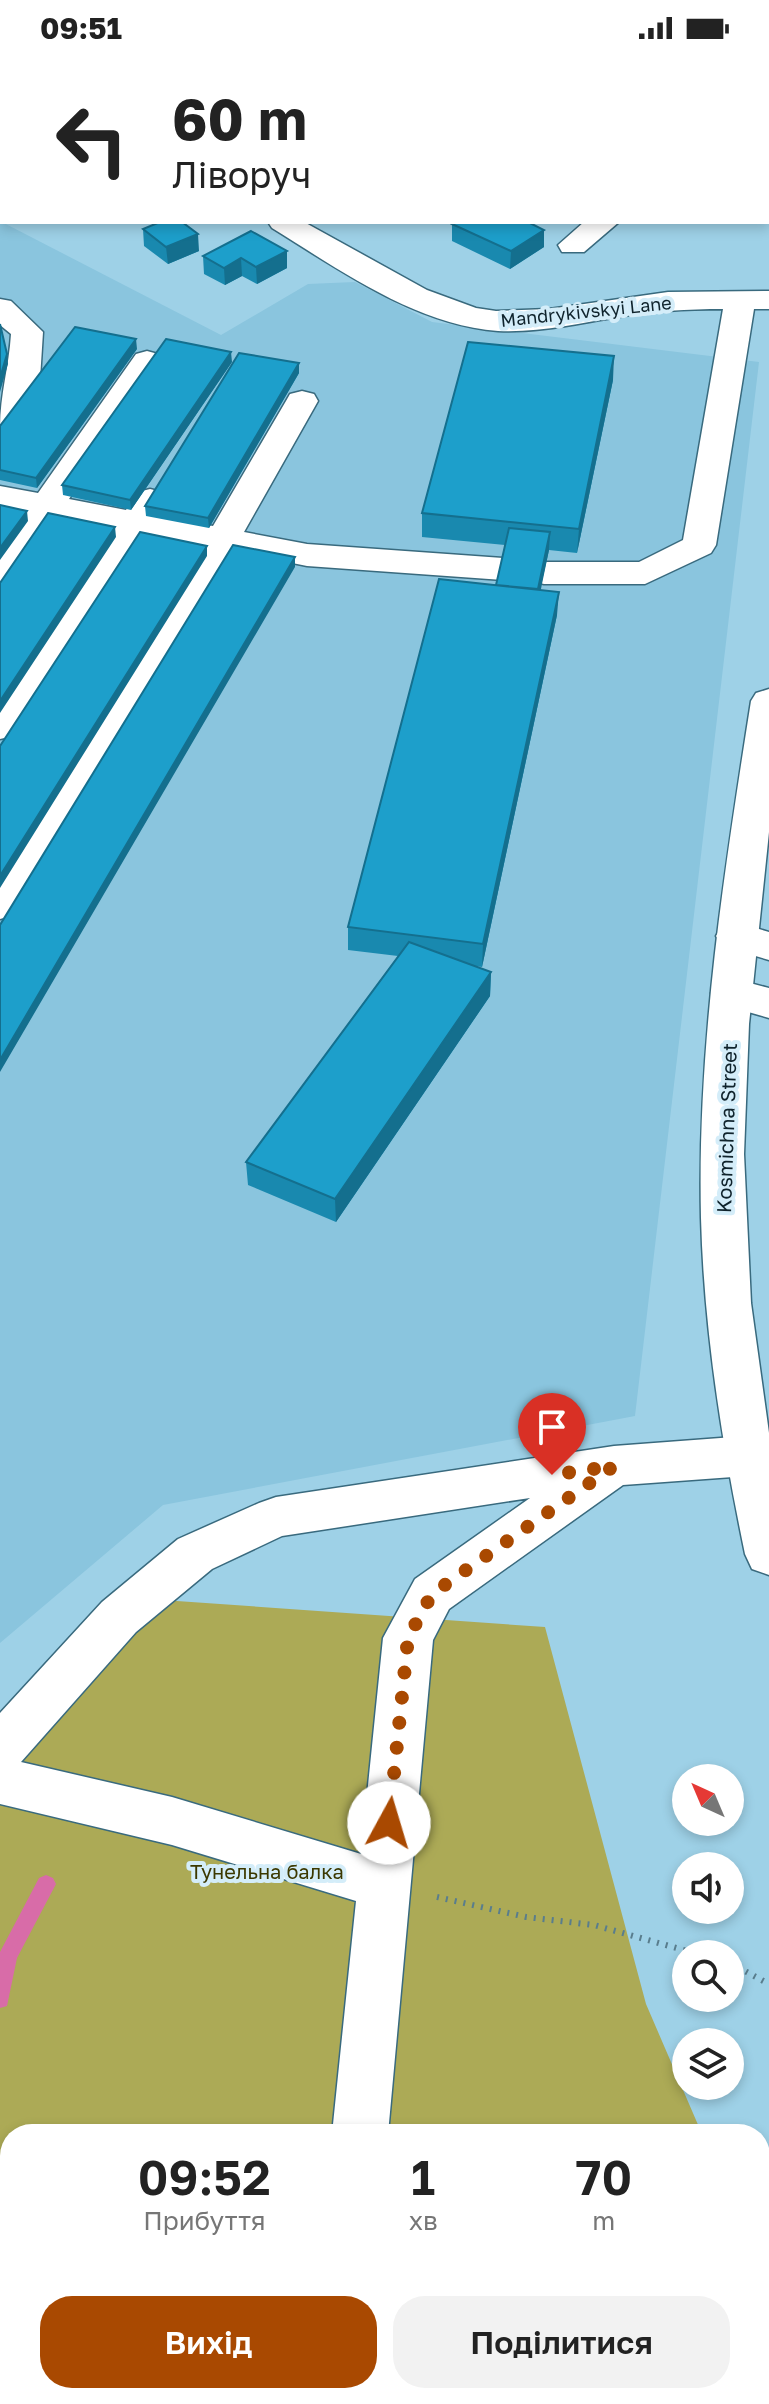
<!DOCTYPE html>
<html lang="uk">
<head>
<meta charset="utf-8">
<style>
	body { margin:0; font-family:"Golos Text",sans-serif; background:#f2f2f2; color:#222; height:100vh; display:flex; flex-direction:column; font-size:30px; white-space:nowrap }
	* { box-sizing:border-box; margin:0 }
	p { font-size:26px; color:#767676 }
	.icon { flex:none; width:44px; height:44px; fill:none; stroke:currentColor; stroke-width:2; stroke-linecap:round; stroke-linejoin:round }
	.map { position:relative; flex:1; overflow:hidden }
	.side { position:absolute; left:0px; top:2068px; width:770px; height:280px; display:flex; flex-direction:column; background:#fff; border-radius:32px 32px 0 0; box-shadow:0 4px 12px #0003 }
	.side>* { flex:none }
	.top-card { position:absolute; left:0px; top:0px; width:770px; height:168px; box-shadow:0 4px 12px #0003; background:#fff; color:#222; overflow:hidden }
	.needle { width:52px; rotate:316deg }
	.fabs { position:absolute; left:672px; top:1708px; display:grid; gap:16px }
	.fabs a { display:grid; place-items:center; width:72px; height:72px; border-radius:50%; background:#fff; box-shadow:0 4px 12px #0003; font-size:40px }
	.pin { position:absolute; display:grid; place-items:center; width:68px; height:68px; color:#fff; margin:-82px -34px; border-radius:50% 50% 50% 0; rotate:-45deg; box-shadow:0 0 8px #0007 }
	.pin .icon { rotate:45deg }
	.me { position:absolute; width:88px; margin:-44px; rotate:6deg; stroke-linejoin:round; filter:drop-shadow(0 0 6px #0008) }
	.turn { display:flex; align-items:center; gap:28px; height:168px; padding:0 40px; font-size:36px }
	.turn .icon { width:104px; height:104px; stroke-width:2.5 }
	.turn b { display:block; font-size:56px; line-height:68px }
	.eta { display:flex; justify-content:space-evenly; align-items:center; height:136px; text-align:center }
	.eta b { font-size:48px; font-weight:600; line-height:56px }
	.cta { display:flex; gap:16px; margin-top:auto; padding:16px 40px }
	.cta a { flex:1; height:92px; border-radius:32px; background:#a94901; color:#fff; font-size:32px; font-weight:600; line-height:92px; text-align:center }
	.cta a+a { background:#f2f2f2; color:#222 }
	.status { display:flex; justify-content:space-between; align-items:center; height:56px; padding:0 40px; background:#fff; direction:ltr }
	.status svg { height:22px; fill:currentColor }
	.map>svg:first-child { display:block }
</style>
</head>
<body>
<div class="status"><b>09:51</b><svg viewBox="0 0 49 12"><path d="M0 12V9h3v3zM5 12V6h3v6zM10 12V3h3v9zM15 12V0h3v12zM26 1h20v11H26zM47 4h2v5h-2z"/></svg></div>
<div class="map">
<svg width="769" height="2348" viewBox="0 0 769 2348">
	<rect width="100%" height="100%" fill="#9ed1e7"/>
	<path fill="#8ac5de" d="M0 165 221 279 308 228 355 226 432 266 759 306 635 1360 163 1449 0 1587Z"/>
	<path fill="#acaa56" d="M148 1543 545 1571 646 1948 702 2078H10V2338H760V2211L769 2231V2348H0V1683Z"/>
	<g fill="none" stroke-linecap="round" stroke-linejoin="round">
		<path fill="#d86ca8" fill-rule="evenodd" d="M46 1819 53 1822 56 1828 17 1902 7 1950 0 1952V1896L39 1822Z"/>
		<defs>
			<path id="minor" d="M769 56V74L768 75V57Z
				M268 166H304L427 234 476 252 496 255 549 253 668 236 769 235V253H754L716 489 711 497 645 528H544L532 525 526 517 532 509 544 506H639L683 484 723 253C688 253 653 255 619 261 579 267 539 277 498 275 416 269 340 214 272 172Z
				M584 166H619L584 196H562L558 189Z
				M0 243 11 245 43 276 40 323 12 368 0 371C0 338 9 311 11 278L0 269Z
				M147 295 158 298 163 305 69 443 126 454 138 436 150 433 162 436 167 443 156 460 213 470 286 345 290 338 302 335 314 338 318 345 244 476 307 488 503 502 515 505 521 513 515 521 503 524 307 510 233 495 14 859 0 863V816L202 489 144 478 13 680 0 683V643L113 472 56 461 12 525 0 528V492L25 455 0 450V430L38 437 136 298Z
				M736 866 769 876V904L722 890 716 880 722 870Z
				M731 922 769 932V962L717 947 711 937 717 927Z
				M747 1380 764 1386 769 1397 764 1414 747 1420 623 1429 449 1553 433 1584 388 2078H332L356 1845 172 1789 0 1748V1657L102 1546 178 1483 259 1447 276 1441 614 1390ZM530 1442 415 1523 383 1582 361 1798 172 1741 21 1706 136 1576 212 1513 282 1480Z
				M306 2338H366L365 2348H305Z"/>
			<path id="major" d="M769 633V776L749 968 744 1098 751 1247 769 1377V1519L752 1513 745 1498C722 1387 704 1275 701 1162 697 988 724 816 751 645L756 637Z"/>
		</defs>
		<use href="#minor" stroke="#396a7e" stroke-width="3"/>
		<use href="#major" stroke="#396a7e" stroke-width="3"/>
		<path stroke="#597d8d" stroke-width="6" stroke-dasharray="2 7" stroke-linecap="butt" d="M437 1841 526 1861 594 1869 698 1898
			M730 1907 769 1928"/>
		<use href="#minor" fill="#fff" fill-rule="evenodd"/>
		<use href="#major" fill="#fff" fill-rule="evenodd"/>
	</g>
	<path fill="#1989af" d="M45 0H106L102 2H46Z
		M452 168 544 174V191L510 213 452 185Z
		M143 173 199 195 168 208 144 190Z
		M287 195V212L257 228 242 220 225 229 204 218 203 200Z
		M137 293 37 432 0 424V370Z
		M232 306 131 454 63 439 62 429Z
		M299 307V317L209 472 146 460 145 450Z
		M613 324 577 497 549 494 540 534 557 559 482 911 474 910 491 916 490 940 336 1166 248 1129 246 1106 398 900 348 894V871L496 529 505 489 422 481V457Z"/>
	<path fill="#146f8e" d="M67 0H106L102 2H68Z
		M2 35V53L0 54V36Z
		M0 74H2V92L0 93Z
		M544 174V191L510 213 511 195Z
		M198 178 199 195 168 208 166 191Z
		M287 195V212L257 228 256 211Z
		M241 202 242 220 225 229 224 212Z
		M136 283 137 293 37 432 36 422Z
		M231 296 232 306 131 454 130 444Z
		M7 298 8 308 0 336V322Z
		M614 300 613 324 577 497 579 473Z
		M299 307V317L209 472 208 462Z
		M27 455 28 465 0 504V492Z
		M115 471 116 481 0 657V645Z
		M550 476 549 494 536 557 537 539Z
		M207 490V500L0 832V820Z
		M295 501V511L0 1016V1004Z
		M559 536 557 559 482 911 483 888Z
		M491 916 490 940 336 1166 335 1143Z"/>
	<path fill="#1d9fcb" stroke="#146f8e" stroke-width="2" d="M0 19 2 20V35L0 36Z
		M2 49V74H0V50Z
		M768 88H769L768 118Z
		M160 166H182L198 178 166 191 143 173Z
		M455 166H528L544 174 511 195 452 168Z
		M251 175 287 195 256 211 241 202 224 212 203 200Z
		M0 268 7 298 0 322Z
		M75 271 136 283 36 422 0 414V370Z
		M166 283 231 296 130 444 62 429Z
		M468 286 614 300 579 473 422 457Z
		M239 297 299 307 208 462 145 450Z
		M0 449 27 455 0 492Z
		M48 457 115 471 0 645V527Z
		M509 472 550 476 538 533 496 529Z
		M140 476 207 490 0 820V690Z
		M233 489 295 501 0 1004V869Z
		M439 523 559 536 483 888 348 871Z
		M409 886 491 916 335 1143 246 1106Z"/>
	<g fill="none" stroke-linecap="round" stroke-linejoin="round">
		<path stroke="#a94901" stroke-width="14" stroke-dasharray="0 25.2" d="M389 1767 408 1582 432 1538 614 1410 552 1419"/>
	</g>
	<g text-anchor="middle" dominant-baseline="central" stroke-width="8" stroke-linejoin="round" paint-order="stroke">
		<g font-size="18" fill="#0f232c" stroke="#d4edf9">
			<text transform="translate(586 255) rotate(-6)">Mandrykivskyi Lane</text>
		</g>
		<g font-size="20" fill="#0f232c" stroke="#d4edf9">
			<text transform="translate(726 1072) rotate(-88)">Kosmichna Street</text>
		</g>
		<g font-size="20" fill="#3b3800" stroke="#d4edf9">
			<text x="267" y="1815">Тунельна балка</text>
		</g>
	</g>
</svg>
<div class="fabs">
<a><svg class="needle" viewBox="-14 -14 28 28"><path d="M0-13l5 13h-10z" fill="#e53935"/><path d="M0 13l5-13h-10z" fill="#767676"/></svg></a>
<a><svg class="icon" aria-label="sound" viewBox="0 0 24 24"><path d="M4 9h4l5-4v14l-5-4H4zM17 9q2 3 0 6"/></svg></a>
<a><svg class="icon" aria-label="search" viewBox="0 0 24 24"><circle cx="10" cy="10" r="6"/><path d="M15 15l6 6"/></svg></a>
<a><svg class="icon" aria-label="layers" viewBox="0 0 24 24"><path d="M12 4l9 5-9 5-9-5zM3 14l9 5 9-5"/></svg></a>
</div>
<div class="pin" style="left:552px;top:1419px;background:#d93025"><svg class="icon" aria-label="arrive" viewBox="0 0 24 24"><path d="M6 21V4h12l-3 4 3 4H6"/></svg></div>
<svg class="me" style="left:389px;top:1767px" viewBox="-20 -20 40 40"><circle r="19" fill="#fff"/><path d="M0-13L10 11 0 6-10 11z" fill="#a94901"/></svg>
<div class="top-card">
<div class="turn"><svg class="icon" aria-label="left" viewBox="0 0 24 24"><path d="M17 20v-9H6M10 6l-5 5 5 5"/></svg><div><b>60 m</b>Ліворуч</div></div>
</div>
<section class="side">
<div class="eta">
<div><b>09:52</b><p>Прибуття</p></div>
<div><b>1</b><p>хв</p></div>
<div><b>70</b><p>m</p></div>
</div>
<div class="cta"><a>Вихід</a><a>Поділитися</a></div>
</section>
</div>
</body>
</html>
